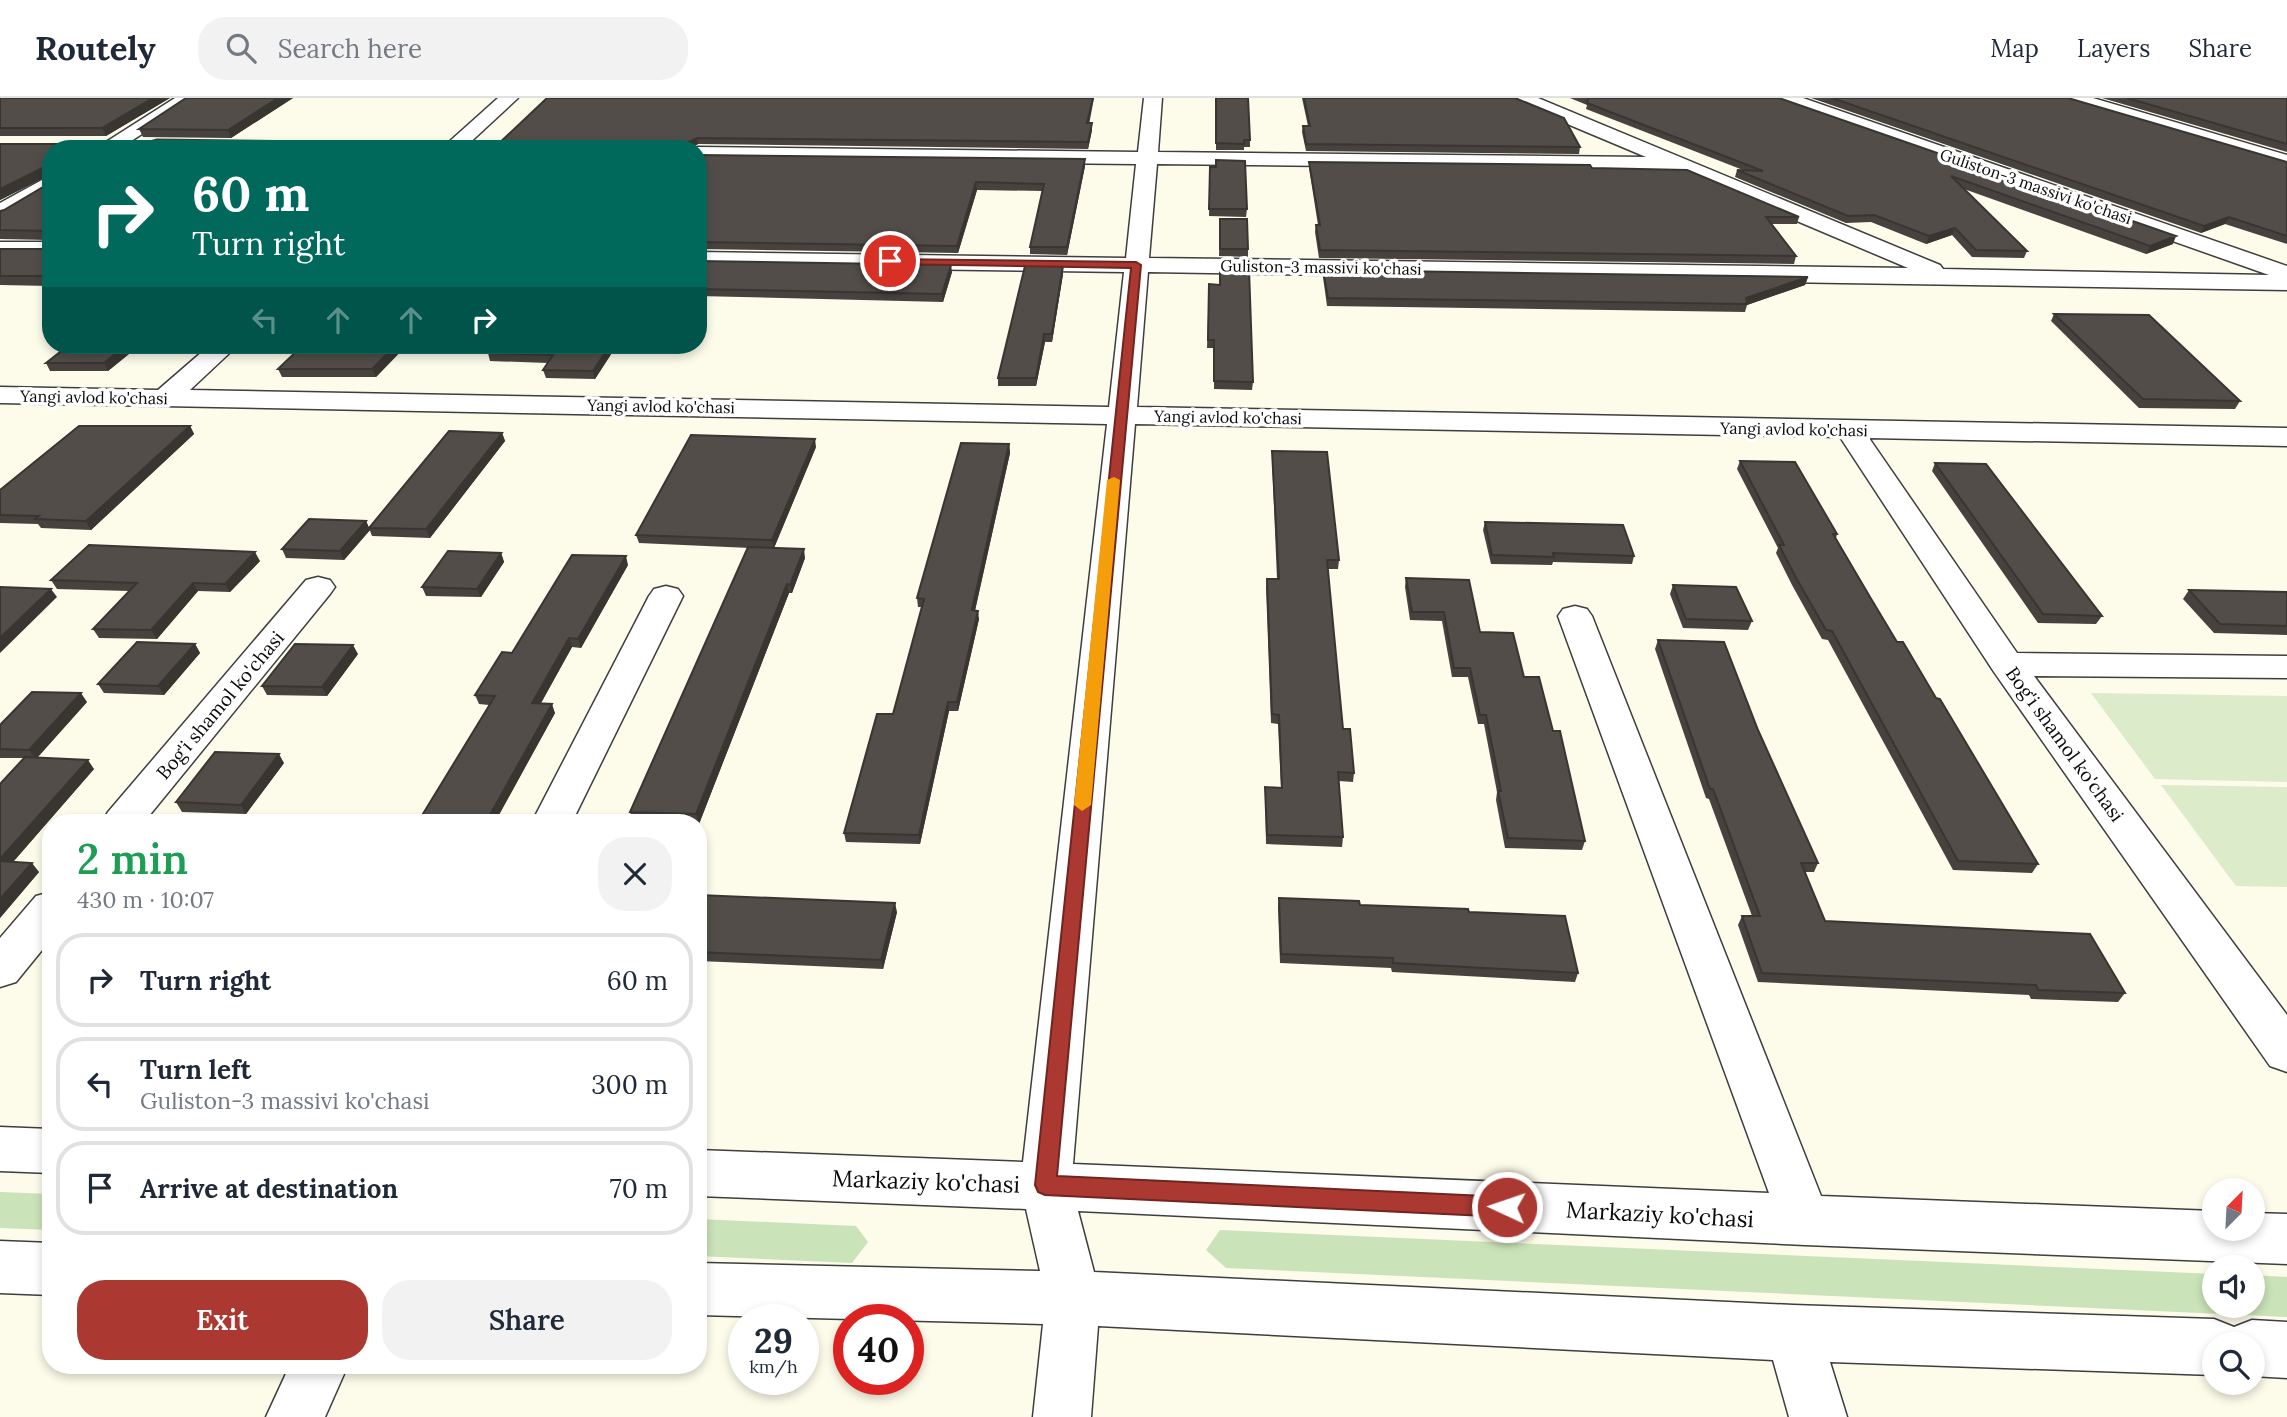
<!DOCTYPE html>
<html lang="en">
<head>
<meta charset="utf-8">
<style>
	body { margin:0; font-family:Lora,serif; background:#f2f2f3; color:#1f2937; height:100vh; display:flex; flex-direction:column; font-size:26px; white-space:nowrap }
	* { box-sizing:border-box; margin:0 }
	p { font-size:23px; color:#747a83 }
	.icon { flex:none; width:38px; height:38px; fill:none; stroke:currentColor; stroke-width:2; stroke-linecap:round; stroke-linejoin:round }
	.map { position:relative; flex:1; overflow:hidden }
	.drawer { position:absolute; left:42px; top:716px; width:665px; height:560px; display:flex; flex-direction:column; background:#fff; border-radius:28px; box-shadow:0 4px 10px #0003 }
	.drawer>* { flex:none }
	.hud { position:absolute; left:42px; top:42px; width:665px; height:214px; border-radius:28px; box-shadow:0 4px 10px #0003; background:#00695c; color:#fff; overflow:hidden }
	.needle { width:46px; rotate:24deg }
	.tools { position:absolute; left:2202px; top:1080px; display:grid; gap:14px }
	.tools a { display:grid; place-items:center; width:63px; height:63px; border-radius:50%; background:#fff; box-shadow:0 4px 10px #0003; font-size:35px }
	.speed { position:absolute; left:728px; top:1206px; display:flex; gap:14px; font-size:35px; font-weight:700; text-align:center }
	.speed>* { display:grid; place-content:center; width:91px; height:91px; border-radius:50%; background:#fff; box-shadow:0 4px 10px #0003; line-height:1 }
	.speed small { font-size:18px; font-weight:400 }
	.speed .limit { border:10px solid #d22; background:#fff; color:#111 }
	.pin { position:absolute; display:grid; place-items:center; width:60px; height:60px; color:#fff; margin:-30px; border:4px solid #fff; border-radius:50%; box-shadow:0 2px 7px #0007 }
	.me { position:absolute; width:77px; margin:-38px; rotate:273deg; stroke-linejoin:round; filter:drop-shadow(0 0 5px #0008) }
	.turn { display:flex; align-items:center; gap:24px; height:147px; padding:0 35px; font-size:32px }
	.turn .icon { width:91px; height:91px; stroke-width:2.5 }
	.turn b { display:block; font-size:49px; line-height:60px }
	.lanes { display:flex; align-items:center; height:66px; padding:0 35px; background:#0003; justify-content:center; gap:35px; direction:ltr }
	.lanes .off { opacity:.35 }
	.round { display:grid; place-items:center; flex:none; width:74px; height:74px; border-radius:28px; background:#f2f2f3 }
	.overview { display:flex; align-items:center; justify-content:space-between; height:119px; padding:0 35px }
	h1 { font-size:42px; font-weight:600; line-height:52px; color:#1e9e55 }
	.action { display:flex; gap:14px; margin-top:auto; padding:14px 35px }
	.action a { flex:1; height:80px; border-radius:28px; background:#ab3932; color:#fff; font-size:28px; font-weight:600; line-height:80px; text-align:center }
	.action a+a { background:#f2f2f3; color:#1f2937 }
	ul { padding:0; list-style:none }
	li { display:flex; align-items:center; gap:21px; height:94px; margin:0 14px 10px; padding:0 21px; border:4px solid #e0e1e3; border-radius:28px }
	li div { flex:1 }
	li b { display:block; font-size:26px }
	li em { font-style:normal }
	header { display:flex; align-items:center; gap:42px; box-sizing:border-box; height:98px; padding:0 35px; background:#fff; border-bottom:2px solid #e0e1e3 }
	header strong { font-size:33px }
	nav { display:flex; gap:38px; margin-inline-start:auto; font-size:24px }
	.search { width:490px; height:63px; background:#f2f2f3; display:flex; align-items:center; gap:18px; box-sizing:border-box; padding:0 24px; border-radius:28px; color:#747a83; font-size:26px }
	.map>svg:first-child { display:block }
</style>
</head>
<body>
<header>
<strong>Routely</strong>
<div class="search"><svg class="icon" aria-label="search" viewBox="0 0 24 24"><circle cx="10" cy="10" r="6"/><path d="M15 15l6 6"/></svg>Search here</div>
<nav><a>Map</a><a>Layers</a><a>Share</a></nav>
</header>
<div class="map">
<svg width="2287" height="1319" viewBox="0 0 2287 1319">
	<rect width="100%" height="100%" fill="#fdfbea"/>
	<path fill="#cae3b8" d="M0 1094 51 1096V1132L0 1130Z
		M698 1121 856 1128 868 1144 852 1165 698 1158Z
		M1220 1132 2214 1176V1208H2252V1177L2287 1179V1219L1226 1170 1206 1152Z"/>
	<path fill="#dcebc9" d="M2091 595 2287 598V684L2155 681Z
		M2161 687 2287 689V789L2236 788Z"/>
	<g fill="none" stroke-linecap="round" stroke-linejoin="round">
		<defs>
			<path id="minor" d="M175 0H197L119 51H95Z
				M498 0H518L463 51H441Z
				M1144 0H1162L1158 54 1646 59 1515 4 1513 0H1538L1940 167 1943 171 2269 177 1778 4 1776 0H1803L2287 168V192L1148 174 1137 309 2287 330V348L1869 340 2017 555 2287 558V580L2034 578 2287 917V974L2270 968 1994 574 1840 339 1135 326 1073 1066 1769 1095 1558 518 1563 511 1575 508 1587 511 1592 518 1821 1098 2214 1113V1130H2252V1115L2287 1116V1166L1805 1147 1078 1113 1094 1174 1793 1207 2214 1221 2234 1229 2252 1222 2287 1224V1280L2252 1278V1246H2214V1277L1830 1264 1847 1319H1789L1773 1262 1098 1228 1091 1319H1033L1043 1226 698 1217V1165L1040 1173 1026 1111 698 1098V1052L1023 1064 1107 326 0 305V289L158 292 210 247H238L190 292 1109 309 1124 174 698 168V154L1126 160 1136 66 698 61V51H691L698 49 1138 54ZM1157 66 1676 72 1908 170 1149 160Z
				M2064 0H2093L2287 57V70L2066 4Z
				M157 42 399 45 409 51H149L147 48 150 44Z
				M51 77V92L8 119 0 121V105Z
				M0 144H51V158H0Z
				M318 479 330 482 335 489 330 496 144 724H102L108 714 306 482Z
				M666 488 678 491 683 498 572 724H532L649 498 654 491Z
				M51 794V841L16 884 0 889V840L36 798Z
				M0 1029 51 1031V1075L0 1073Z
				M0 1143 51 1145V1197L0 1195Z
				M290 1267H348L325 1319H266Z"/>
		</defs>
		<use href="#minor" stroke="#3e3e3e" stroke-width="3"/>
		<use href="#minor" fill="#fff" fill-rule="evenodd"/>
	</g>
	<path fill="#47423e" d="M0 0H170L106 38H0Z
		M186 0H293L231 40 143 39 139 31Z
		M547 0 1089 25 1092 32 1088 51 698 46 694 48Z
		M1216 0 1250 42V49H1244V52H1216Z
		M1302 0H1515L1580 49 1579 56 1306 53 1302 34 1303 28H1308Z
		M1570 0H1779L2173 146 2146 156 1964 91 2027 153 2024 160 1972 159 1952 137 1926 146 1871 124 1846 125 1735 79 1737 72H1743L1586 11 1587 7Z
		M1811 0H2068L2287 64V146L2225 126 2201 135Z
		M2102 0H2287V54Z
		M0 46H207L209 51H51V188L0 187V151H46L49 149 48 142 0 141V113L4 112 48 86V78L0 102Z
		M698 57 1085 61V68L1067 157 1030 156V149L1042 93 977 92 958 155 698 151Z
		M1309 64 1592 70 1799 119 1797 126H1771L1796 158 1794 166 1319 160 1315 134 1316 127H1318L1309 70Z
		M1210 69 1247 111 1246 119 1209 118Z
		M1220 121 1248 151V159L1219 158Z
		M698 163 952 174 943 204 698 198Z
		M1063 168V176L1052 244H1045L1036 288H998V280Z
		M1323 172 1808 179 1805 187 1747 207 1745 214 1327 208 1323 179Z
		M1209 186 1253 284 1252 292 1214 291V250H1207Z
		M2054 216 2240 303 2235 311 2139 310 2051 223Z
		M69 247H140L108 273H50L46 265Z
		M303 247H407L376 279H282L278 271Z
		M617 247 595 281 546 280 543 272 548 265 490 263 488 255Z
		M190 328 194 336 91 432 41 430 38 426 0 425V392Z
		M502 335 505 343 430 440 372 438 369 430Z
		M1009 346 1010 355 975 513 979 521 958 613H949L920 746 846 744 844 735 893 616 922 509H918L917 500Z
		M816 349 774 450 805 460 792 495H789L699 726 698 724H633L630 714 750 450 639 445 636 437Z
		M1272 353 1339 462 1338 471H1328L1343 631 1354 675 1353 684 1339 683 1343 739 1342 749 1266 746 1265 689 1281 690 1278 626 1271 625 1266 489 1267 481H1277L1272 362Z
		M1740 363 1837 436 1836 440 1870 499 1897 544 1936 600 2038 766 2032 775 1953 772 1828 542 1822 541 1792 487 1776 455 1778 450 1737 371Z
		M1935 365 2102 518 2096 526 2038 525 1932 373Z
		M366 423 370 432 344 462 286 460 282 451Z
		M1485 424 1634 458 1632 466 1553 464 1552 467 1491 466 1483 432Z
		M501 455 504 464 481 499 426 498 422 489Z
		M260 463 230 494 198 493 157 541 99 540 93 531 129 493 57 491 51 482Z
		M628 467 581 550 572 549 541 605 555 615 495 724H418L489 607 479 606 475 597 512 555Z
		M1406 480 1480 534 1524 579 1553 633 1585 743 1582 752 1505 750 1496 702 1497 694 1484 626H1478L1468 579H1452L1442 523 1410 522 1405 489Z
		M1673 487 1752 523 1748 532 1683 530 1670 496Z
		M2189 492 2287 494V537L2214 535 2183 501Z
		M1658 542 1758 632 1818 765 1814 774H1805L1825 823 2125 895 2118 904 2031 901 2029 897 1758 884 1738 827 1742 818H1752L1709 701 1706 700 1655 551Z
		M195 546 200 555 164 597 104 595 98 586Z
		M358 556 327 598 267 597 262 588Z
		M87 604 37 660 94 671 13 764 39 774 0 820V686L24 660H0V627Z
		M284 665 246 716 182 714 176 704Z
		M698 797 897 814 883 871 699 863Z
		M1279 800 1360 807 1469 814 1578 875 1575 884 1392 874 1391 870 1280 865 1278 809Z"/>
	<path fill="#393632" d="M153 0H170L106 38 102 30Z
		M278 0H293L231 40 228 32Z
		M1093 0H1094L1088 32 1087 25Z
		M1092 25V32L1088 51V44Z
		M697 40 698 46 690 51 687 45Z
		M207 46 209 51H199Z
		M1085 61V68L1067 157V149Z
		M48 67 51 76 0 102V91Z
		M976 84 977 92 958 155 957 148Z
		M2229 119 2225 126 2201 135 2204 128Z
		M1955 130 1952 137 1926 146 1929 138Z
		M2176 138 2173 146 2146 156 2150 148Z
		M951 167 952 174 943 204 942 196Z
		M1063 168V176L1052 244V236Z
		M1808 179 1805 187 1747 207 1746 200Z
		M1044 236 1045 244 1036 288V280Z
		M126 247H140L108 273 104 265Z
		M396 247H407L376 279 372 271Z
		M610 247H617L595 281 593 273Z
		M190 328 194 336 91 432 86 423Z
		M502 335 505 343 430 440 426 431Z
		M815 341 816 349 774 450 772 442Z
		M1009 346 1010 355 973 521 972 512Z
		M366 423 370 432 344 462 340 453Z
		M804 451 805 460 792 495 790 487Z
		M255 454 260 463 230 494 225 486Z
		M501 455 504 464 481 499 477 491Z
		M626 458 628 467 581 550 578 541Z
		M193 485 198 493 157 541 151 532Z
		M787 486 789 495 699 726 696 716Z
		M51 491 57 499 0 555V540Z
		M978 513 979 521 958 613 957 604Z
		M569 540 572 549 536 614 532 605Z
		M195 546 200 555 164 597 158 588Z
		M353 547 358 556 327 598 322 589Z
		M81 595 87 604 36 661 29 652Z
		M948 604 949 613 920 746 919 737Z
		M552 606 555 615 495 724H486Z
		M279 656 284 665 246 716 241 707Z
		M88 662 94 671 6 772 0 766V761Z
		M32 765 39 774 0 820V801Z
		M895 805 897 814 883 871 881 862Z"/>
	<path fill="#524d48" stroke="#393632" stroke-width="2" d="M0 0H153L102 30H0Z
		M186 0H278L228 32 139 31Z
		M547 0H1093L1087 25H1092L1088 44 697 40 687 45 694 47 695 51H493Z
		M1216 0H1248L1250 42H1244V46L1216 45Z
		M1304 0H1515L1564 20 1580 49 1306 46 1303 28H1310Z
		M1588 0H1779L2176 138 2150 148 1951 78 2027 153 1976 152 1955 130 1929 138 1874 117 1848 118 1737 72 1763 73 1587 5Z
		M1832 0H2068L2287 64V138L2229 119 2204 128Z
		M2127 0H2287V46Z
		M0 46H207L199 51H51V178H0V151H46L49 149 48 133 0 132V113L4 112 48 86V67L0 91Z
		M698 57 1085 61 1067 149H1030L1044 86 976 84 957 148 698 144Z
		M1216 62 1245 63 1247 111H1209L1210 69H1216Z
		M1309 64 1590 67 1592 70 1687 72 1799 119H1766L1796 158 1320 152 1316 127H1320Z
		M1220 121H1247L1248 151H1220Z
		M698 163 951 167 942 196 698 191Z
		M1025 168H1063L1052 236H1044L1036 280H998Z
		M1220 170 1249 171 1253 284 1214 283V242H1208L1209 186 1220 187Z
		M1323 172 1808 179 1746 200 1747 206 1328 200Z
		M2054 216 2149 217 2240 303 2143 301Z
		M69 247H126L104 265H46Z
		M303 247H396L372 271H278Z
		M495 247H610L593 273 543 272 553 257 488 255Z
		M79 328H190L86 423 35 421 39 418 0 417V392Z
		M449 333 502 335 426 431 369 430Z
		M691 337 815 341 772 442 636 437Z
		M961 345 1009 346 972 512 978 513 957 604H948L919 737 844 735 877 616H893L924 501 917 500Z
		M1272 353 1327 354 1339 462H1327L1343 631H1350L1354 675 1338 674 1343 739 1267 737 1265 689 1282 690 1279 617 1272 616 1267 481H1279Z
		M1740 363 1795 364 1837 436H1833L1870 499 1897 544H1903L1936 600 1940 601 2038 766 1958 763 1832 533 1826 532 1795 478 1779 447H1784Z
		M1935 365 1986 366 2102 518 2043 516Z
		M309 421 366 423 340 453 282 451Z
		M1485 424 1623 427 1634 458 1553 455 1554 459 1492 457Z
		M89 447 255 454 225 486 193 485 151 532 93 531 137 485 51 482Z
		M748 449 804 451 790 487 787 486 696 716 630 714Z
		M448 453 501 455 477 491 422 489Z
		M572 457 626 458 578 541 569 540 532 605 552 606 486 724H418L495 598 475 597 502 554 512 555Z
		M1406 480 1469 482 1480 534 1513 535 1524 579H1539L1553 633H1560L1585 743 1508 740 1498 693H1501L1486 617H1480L1470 570H1454L1444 514H1412Z
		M1673 487 1736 489 1752 523 1686 521Z
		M0 489 51 491 0 540Z
		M2189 492 2287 494V528L2220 526Z
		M1658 542 1724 544 1758 632 1818 765H1801L1825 823 2090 836 2125 895 2038 892 2036 887 1762 875 1742 818H1760L1713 691H1710Z
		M137 544 195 546 158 588 98 586Z
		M295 546 353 547 322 589 262 588Z
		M32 594 81 595 29 652 0 651V627Z
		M215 654 279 656 241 707 176 704Z
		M25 659 88 662 0 761V686Z
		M0 763 32 765 0 801Z
		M698 797 895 805 881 862 698 854V847L701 839H698Z
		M1279 800 1359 803 1360 807 1468 811 1469 814 1565 818 1578 875 1393 865V860L1281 856Z"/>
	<path fill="#ab3932" stroke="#6f2520" stroke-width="2" d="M886 161 1136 164 1141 167 1057 1078 1507 1099 1514 1102 1518 1109 1514 1116 1507 1119 1045 1097 1038 1094 1035 1087 1131 170 890 166 885 163Z"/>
	<path fill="#f59e0b" d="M1114 379 1120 382 1091 707 1082 713 1074 707 1107 382Z"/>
	<g text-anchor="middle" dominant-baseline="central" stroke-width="7" stroke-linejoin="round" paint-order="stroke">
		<g font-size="16" fill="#0b0b0b" stroke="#fff">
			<text transform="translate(2036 88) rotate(19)">Guliston-3 massivi ko'chasi</text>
			<text transform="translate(1321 169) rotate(1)">Guliston-3 massivi ko'chasi</text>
			<text transform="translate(94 299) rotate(1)">Yangi avlod ko'chasi</text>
			<text transform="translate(661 308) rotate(1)">Yangi avlod ko'chasi</text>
			<text transform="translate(1228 319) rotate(1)">Yangi avlod ko'chasi</text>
			<text transform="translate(1794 331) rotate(1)">Yangi avlod ko'chasi</text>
		</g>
		<g font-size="19" fill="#0b0b0b" stroke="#fff">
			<text transform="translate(220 607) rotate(-50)">Bog'i shamol ko'chasi</text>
			<text transform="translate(2065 646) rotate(54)">Bog'i shamol ko'chasi</text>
		</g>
		<g font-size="23" fill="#0b0b0b" stroke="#fff">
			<text transform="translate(926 1083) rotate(2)">Markaziy ko'chasi</text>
			<text transform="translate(1660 1116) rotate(3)">Markaziy ko'chasi</text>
		</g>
	</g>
</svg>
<div class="tools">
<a><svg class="needle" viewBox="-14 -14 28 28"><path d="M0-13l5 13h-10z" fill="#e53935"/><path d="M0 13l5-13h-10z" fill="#747a83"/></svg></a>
<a><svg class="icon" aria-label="sound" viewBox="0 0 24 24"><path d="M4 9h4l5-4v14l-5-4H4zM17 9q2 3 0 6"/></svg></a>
<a><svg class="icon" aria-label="search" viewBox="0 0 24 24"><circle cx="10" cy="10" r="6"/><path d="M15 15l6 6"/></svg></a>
</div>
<div class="speed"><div>29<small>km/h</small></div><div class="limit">40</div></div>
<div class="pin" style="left:890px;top:163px;background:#d93025"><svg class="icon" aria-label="arrive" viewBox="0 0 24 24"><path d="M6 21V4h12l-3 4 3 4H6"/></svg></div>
<svg class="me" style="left:1507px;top:1109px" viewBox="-20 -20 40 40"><circle r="17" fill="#ab3932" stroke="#fff" stroke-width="3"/><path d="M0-11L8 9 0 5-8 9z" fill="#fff"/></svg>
<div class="hud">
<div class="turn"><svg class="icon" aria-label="right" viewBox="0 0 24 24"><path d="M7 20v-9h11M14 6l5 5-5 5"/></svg><div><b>60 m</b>Turn right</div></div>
<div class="lanes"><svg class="icon off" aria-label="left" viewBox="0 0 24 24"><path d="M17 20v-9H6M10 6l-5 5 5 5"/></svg><svg class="icon off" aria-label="ahead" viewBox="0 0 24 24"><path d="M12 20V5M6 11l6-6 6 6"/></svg><svg class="icon off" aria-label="ahead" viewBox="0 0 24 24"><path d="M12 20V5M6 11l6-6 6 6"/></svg><svg class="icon" aria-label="right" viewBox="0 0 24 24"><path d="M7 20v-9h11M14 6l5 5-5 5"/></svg></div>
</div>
<section class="drawer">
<div class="overview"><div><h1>2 min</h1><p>430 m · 10:07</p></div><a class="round"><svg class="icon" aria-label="close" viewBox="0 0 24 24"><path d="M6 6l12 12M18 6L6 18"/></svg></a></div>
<ul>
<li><svg class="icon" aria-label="right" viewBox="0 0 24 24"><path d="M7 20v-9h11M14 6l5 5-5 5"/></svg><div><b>Turn right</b></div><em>60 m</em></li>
<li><svg class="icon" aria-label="left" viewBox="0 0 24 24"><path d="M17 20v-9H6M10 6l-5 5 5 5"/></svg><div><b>Turn left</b><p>Guliston-3 massivi ko'chasi</p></div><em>300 m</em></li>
<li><svg class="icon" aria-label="arrive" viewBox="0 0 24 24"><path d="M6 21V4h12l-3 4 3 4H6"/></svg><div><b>Arrive at destination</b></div><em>70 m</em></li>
</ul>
<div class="action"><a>Exit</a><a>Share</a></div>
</section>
</div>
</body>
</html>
